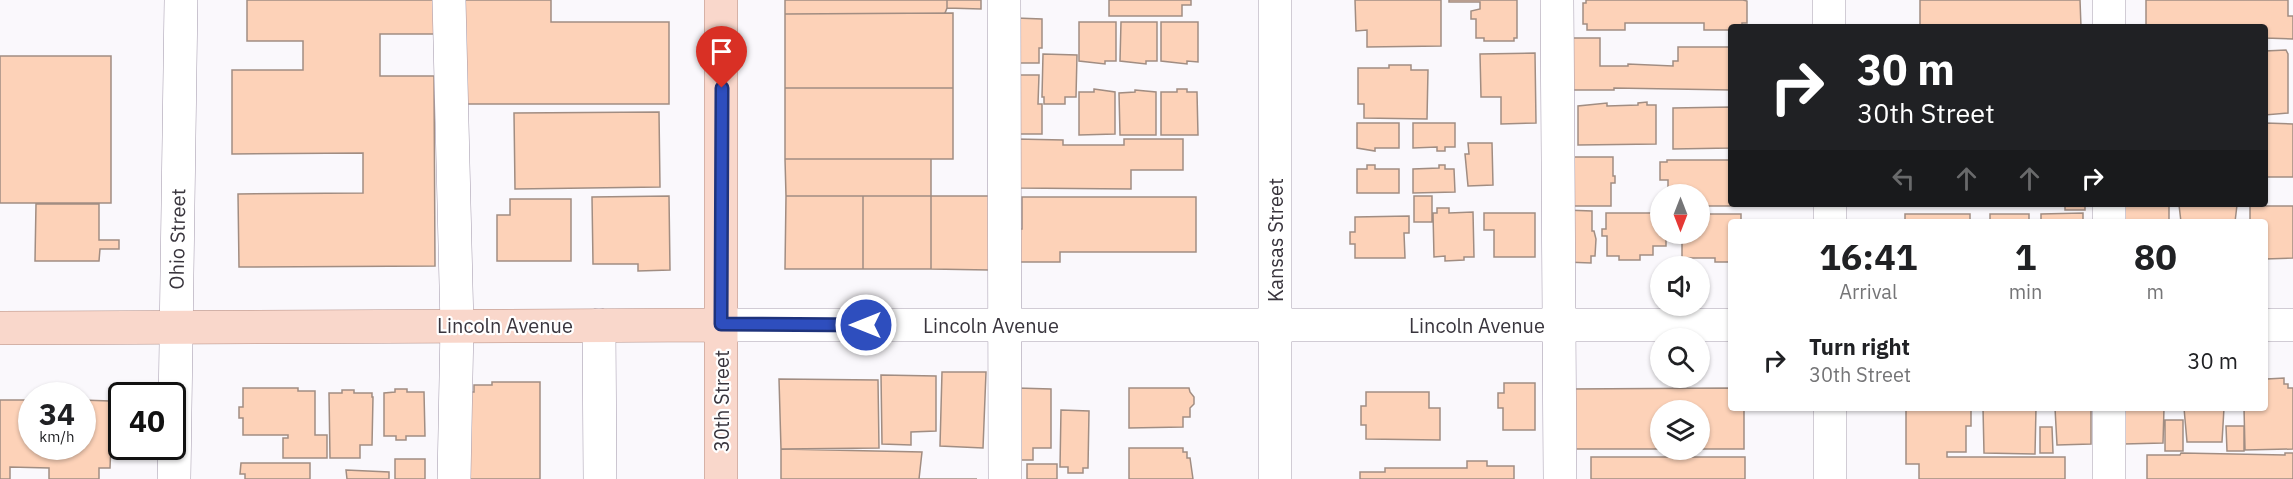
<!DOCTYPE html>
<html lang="en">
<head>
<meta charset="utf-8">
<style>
	body { margin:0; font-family:"IBM Plex Sans",sans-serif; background:#f2f2f2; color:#202124; height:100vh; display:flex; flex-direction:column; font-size:22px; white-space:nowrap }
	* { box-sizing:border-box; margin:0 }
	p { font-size:20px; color:#757577 }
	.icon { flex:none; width:33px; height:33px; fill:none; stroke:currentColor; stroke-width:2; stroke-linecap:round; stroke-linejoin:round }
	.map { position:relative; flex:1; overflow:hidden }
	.drawer { position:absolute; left:1728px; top:219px; width:540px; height:192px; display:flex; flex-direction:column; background:#fff; border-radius:6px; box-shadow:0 2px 4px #0004 }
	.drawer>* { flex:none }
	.guide { position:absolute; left:1728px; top:24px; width:540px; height:183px; border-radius:6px; box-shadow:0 2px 4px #0004; background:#202124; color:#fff; overflow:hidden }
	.needle { width:39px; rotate:180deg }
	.tools { position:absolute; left:1650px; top:184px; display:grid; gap:12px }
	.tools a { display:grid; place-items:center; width:60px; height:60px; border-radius:50%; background:#fff; box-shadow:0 2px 4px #0004; font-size:30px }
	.speed { position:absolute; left:18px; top:382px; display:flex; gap:12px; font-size:30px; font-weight:700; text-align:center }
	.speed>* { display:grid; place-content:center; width:78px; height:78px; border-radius:50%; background:#fff; box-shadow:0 2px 4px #0004; line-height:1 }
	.speed small { font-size:15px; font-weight:400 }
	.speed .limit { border:3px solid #111; border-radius:9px; background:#fff; color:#111 }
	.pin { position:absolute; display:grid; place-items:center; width:51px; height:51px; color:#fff; margin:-62px -26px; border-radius:50% 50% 50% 0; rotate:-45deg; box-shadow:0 0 6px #0007 }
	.pin .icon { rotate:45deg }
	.me { position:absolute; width:66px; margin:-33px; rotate:270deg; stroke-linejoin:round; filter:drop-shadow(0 0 4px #0008) }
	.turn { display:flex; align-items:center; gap:21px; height:126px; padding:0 30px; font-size:27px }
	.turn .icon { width:78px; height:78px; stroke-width:2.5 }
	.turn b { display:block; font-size:42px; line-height:51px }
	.lanes { display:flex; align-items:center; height:57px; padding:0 30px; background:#0003; justify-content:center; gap:30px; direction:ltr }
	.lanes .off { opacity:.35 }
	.eta { display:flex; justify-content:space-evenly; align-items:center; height:102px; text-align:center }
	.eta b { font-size:36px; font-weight:700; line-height:42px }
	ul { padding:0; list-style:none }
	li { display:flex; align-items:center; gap:18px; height:78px; padding:0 30px }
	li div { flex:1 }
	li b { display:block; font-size:22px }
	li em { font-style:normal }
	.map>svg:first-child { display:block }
</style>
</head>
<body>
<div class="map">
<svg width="2293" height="479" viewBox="0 0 2293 479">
	<rect width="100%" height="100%" fill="#faf8fc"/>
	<path fill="#fdd2b8" stroke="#a18d82" stroke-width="1.5" d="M247 0H437V34H380V76H434L435 266 239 267 238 194 363 193V153L232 154V70H303V41H247Z
		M461 0H551V22H669V104H461Z
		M785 0H947V8L945 13 785 14Z
		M947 0H981V9L947 8Z
		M1109 0H1191V5H1182V16H1109Z
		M1355 0H1441V46L1367 47V30L1356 31Z
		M1449 0H1517V38H1514V41H1484V38H1476V19H1471V11L1480 9V2H1449Z
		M1586 0H1743L1747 1V23H1742V27H1731V30H1704V23H1625V30H1587V24H1583V3H1586Z
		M1920 0H2080L2081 27H1920Z
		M2146 0H2288V16H2293V39L2265 38V27H2146Z
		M953 13V88H785V14Z
		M1016 18 1042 19V48H1039V63H1015Z
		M1079 22H1116V61H1105V64L1079 61Z
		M1121 22H1157V61H1146V64L1120 61Z
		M1161 22H1198V62L1187 61V64L1161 61Z
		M1571 38H1600V66H1628V64L1673 66V61H1678V47H1731V90L1614 88V90H1571Z
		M2286 50 2288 54V113L2265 115V51Z
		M1535 53 1536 123 1501 124V97H1481L1480 54Z
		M1043 54 1077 55 1076 97H1065V104H1044V97H1042Z
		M0 56H111V203H0Z
		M1389 65H1411V70H1428L1427 119 1364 118V104H1358V68H1389Z
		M1015 75H1039L1038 104H1042V134H1015Z
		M785 88H953V159H785Z
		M1094 89 1115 92V134L1079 135V92H1094Z
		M1177 89H1187V92H1197L1198 135H1161V92H1177Z
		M1135 90 1156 92V135H1120L1119 93 1135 92Z
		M1647 102V105H1656V144L1578 145V106L1607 103V106L1638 105V103Z
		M1731 107V148L1673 149V108Z
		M659 112 660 187 515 189 514 113Z
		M1357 123H1399V148H1375V151L1357 148Z
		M1413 123H1455V147H1445V151H1437V147L1413 148Z
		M2265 123 2293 124V177H2265Z
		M1016 139 1063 140V145H1124V139H1183V170H1131V189L1016 188Z
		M1468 143H1492L1493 185 1468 186 1465 154H1469Z
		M1570 157H1613V176H1615V183H1611V206H1570Z
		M785 159H931V196H786Z
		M1667 160H1731V204H1738V206H1700V195H1668V180H1660V162H1667Z
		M1367 165H1375V169H1399V193H1357V169H1367Z
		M1439 165H1445V169H1454L1455 192 1413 193V169L1439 168Z
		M669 196 670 270 638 271V264H593L592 197Z
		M786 196H863V269H785Z
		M863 196H931V269H863Z
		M931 196H989V270L931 269Z
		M1414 196H1432V222H1414Z
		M1022 197H1196V252H1060V262H1016V229H1022Z
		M510 199H571V261H497V215H510Z
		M36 204H99V240H119V249H100L99 261H35Z
		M2065 204H2085V210H2065Z
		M2121 204H2169V222H2120Z
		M2199 204 2237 205 2235 222H2181L2179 205Z
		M2250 206H2293V258L2265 259V222H2250Z
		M1437 208H1449V213L1473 212 1474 257H1464V260L1445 261V256L1434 257 1433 213H1437Z
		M1565 210 1592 211V231H1594L1596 239 1595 256H1591V263L1565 262Z
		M1484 213H1535V257H1494V230H1484Z
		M1606 213H1653V216H1660V234H1666V246H1653V255H1640V260H1619V256H1607V236H1602V229H1606Z
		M2083 213V222H2041V214Z
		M1700 214H1741V222H1731V262H1715V258H1682V238H1680V234H1700Z
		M1905 214H1970V222H1905Z
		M1990 214H2029V222H1990Z
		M1409 216V233H1404L1405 258H1355V244H1350V232H1355V217Z
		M942 372H986L983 448 940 446Z
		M881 375 936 376V431L911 432V445L882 444Z
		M2284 378V384H2288V388H2293V449L2245 450 2244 408H2265V385H2267V379Z
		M779 379 878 380 879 448 781 449Z
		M492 382H540V479H461L462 392H474V385H492Z
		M1504 383H1535V430H1503V408H1498V393H1504Z
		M243 388H298V391H315V435H327V458H283V438H288V435H243V418H239V407H243Z
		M1017 388 1051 389V448H1033V460H1017Z
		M1129 388H1189L1190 392 1194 397V404L1190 408V417H1183V427L1129 428Z
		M1731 388V408H1744V449H1700V411H1660V449H1571L1570 389Z
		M395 389H407V392H424L425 436H406V440H396V436H384V393L395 392Z
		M342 390H354V393H372V397H373L372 445H360V458H330L329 393H342Z
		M50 392H76V396H50Z
		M1366 392H1429V408H1440V440L1366 439V425H1361V406H1366Z
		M0 400H32V447H82V400L110 401V417H112L110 468H99V479H49V468L10 467V479H0Z
		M1906 408H1971V426H1966V452H1947V457H2065V479H1919V464H1906Z
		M1983 408H2036L2035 454 1984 453Z
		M2055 408H2091V444L2057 445Z
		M2123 408H2164L2163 443 2124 444Z
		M2184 408H2224L2222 442H2187Z
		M1061 410 1089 411 1088 468H1083V473H1068V467H1060Z
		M2165 420H2183V451H2165Z
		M2226 426H2244V451H2227Z
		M2040 427H2052L2053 453H2040Z
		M1129 448H1183V452H1187V458H1190L1193 479H1129Z
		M781 449 922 452 919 479H977H781Z
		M2181 453 2285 455V453H2293V479H2147V455H2180Z
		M1591 457H1745V479H1591Z
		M395 459H425V479H395Z
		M1467 461H1487V466H1514V479H1360V472H1385V468H1467Z
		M241 463H310V479H245V474H240Z
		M1027 464H1057V479H1027Z
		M346 470 389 472V479H347Z"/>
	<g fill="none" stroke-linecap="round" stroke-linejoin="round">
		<defs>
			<path id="minor" d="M449 0 457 326 454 479
				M1004 0 1005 479
				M1275 0V479
				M1557 0 1560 479
				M1829 0V27
				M2109 0V27
				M1830 204V222
				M2109 204V222
				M599 325 600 479
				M721 325H1731
				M2265 325H2293
				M1830 408V479
				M2109 408V479
				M174 479 181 0"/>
			<path id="major" d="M0 328 721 325
				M721 479V0"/>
		</defs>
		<use href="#minor" stroke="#a298ab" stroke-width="34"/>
		<use href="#major" stroke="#b38d83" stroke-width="34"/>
		<use href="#minor" stroke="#fff" stroke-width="33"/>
		<use href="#major" stroke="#f9d7cb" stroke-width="33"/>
	</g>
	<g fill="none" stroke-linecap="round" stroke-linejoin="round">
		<defs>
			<path id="route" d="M722 88 721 324 866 325"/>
		</defs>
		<use href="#route" stroke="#1e337c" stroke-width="15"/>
		<use href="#route" stroke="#2e4ebe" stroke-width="10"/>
	</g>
	<g text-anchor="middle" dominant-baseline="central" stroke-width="4.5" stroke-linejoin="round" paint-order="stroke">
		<g font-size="20" fill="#39353d" stroke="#fff">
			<text transform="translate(177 239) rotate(-89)">Ohio Street</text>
			<text transform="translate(1275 240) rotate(-90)">Kansas Street</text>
			<text x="505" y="325">Lincoln Avenue</text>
			<text x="991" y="325">Lincoln Avenue</text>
			<text x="1477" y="325">Lincoln Avenue</text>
			<text transform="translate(721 401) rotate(-90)">30th Street</text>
		</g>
	</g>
</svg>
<div class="tools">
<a><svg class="needle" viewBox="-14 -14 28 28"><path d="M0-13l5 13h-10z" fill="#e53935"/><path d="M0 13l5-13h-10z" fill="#757577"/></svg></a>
<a><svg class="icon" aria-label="sound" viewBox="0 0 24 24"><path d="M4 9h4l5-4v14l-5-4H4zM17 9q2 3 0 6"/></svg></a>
<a><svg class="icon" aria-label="search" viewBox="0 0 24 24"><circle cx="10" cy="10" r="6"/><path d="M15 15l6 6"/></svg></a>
<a><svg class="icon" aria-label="layers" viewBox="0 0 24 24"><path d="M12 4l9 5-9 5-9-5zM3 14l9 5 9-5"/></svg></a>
</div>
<div class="speed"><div>34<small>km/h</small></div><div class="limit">40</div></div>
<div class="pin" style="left:722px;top:88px;background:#d93025"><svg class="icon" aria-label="arrive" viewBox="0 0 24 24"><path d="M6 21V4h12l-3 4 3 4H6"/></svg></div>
<svg class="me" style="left:866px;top:325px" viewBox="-20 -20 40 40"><circle r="17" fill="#2e4ebe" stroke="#fff" stroke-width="3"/><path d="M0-11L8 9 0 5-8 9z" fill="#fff"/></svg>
<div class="guide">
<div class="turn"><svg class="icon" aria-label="right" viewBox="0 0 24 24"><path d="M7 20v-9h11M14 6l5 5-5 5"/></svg><div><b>30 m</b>30th Street</div></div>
<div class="lanes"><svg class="icon off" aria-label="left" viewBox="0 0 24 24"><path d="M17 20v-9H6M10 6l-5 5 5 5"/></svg><svg class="icon off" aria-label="ahead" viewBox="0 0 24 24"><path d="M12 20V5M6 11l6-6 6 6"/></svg><svg class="icon off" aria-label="ahead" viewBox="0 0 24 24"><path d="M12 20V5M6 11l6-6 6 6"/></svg><svg class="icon" aria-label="right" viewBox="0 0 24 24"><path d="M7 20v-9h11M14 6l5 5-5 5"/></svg></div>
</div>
<section class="drawer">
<div class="eta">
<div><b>16:41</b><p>Arrival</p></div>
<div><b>1</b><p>min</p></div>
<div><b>80</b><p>m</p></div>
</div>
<ul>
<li><svg class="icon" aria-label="right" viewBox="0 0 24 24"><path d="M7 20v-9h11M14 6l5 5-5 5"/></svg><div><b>Turn right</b><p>30th Street</p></div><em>30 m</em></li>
</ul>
</section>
</div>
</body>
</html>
